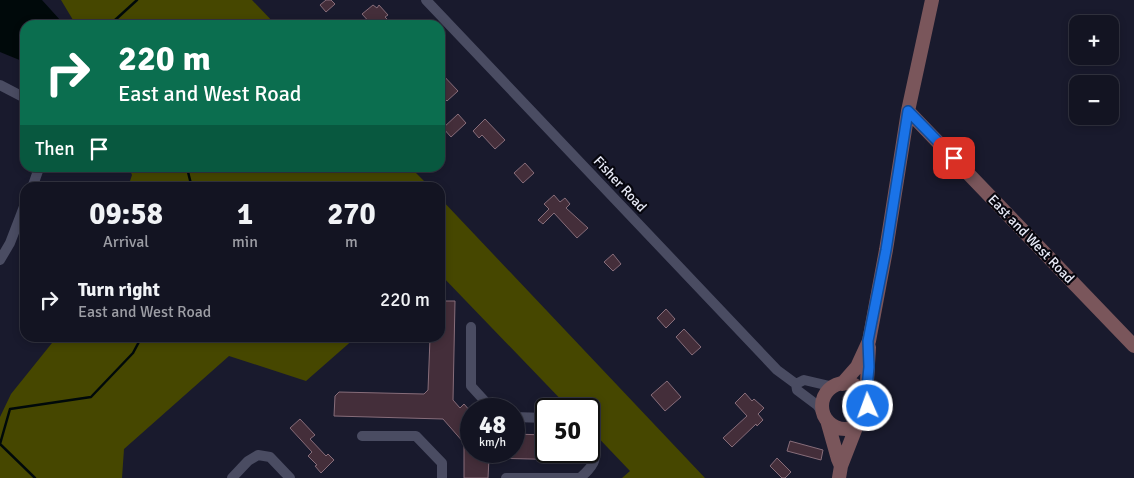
<!DOCTYPE html>
<html lang="en">
<head>
<meta charset="utf-8">
<style>
	body { margin:0; font-family:Signika,sans-serif; background:#20212f; color:#f1f3f6; height:100vh; display:flex; flex-direction:column; font-size:19px; white-space:nowrap }
	* { box-sizing:border-box; margin:0 }
	p { font-size:16px; color:#9d9ea5 }
	.icon { flex:none; width:28px; height:28px; fill:none; stroke:currentColor; stroke-width:2; stroke-linecap:round; stroke-linejoin:round }
	.map { position:relative; flex:1; overflow:hidden }
	.sheet { position:absolute; left:20px; top:182px; width:425px; height:160px; display:flex; flex-direction:column; background:#131422; border-radius:15px; box-shadow:0 2px 8px #0003,0 0 0 1px #323340 }
	.sheet>* { flex:none }
	.hud { position:absolute; left:20px; top:20px; width:425px; height:152px; border-radius:15px; box-shadow:0 2px 8px #0003,0 0 0 1px #323340; background:#0b6e4f; color:#fff; overflow:hidden }
	.tools { position:absolute; left:1069px; top:15px; display:grid; gap:10px }
	.tools a { display:grid; place-items:center; width:50px; height:50px; border-radius:10px; background:#131422; box-shadow:0 2px 8px #0003,0 0 0 1px #323340; font-size:25px }
	.speed { position:absolute; left:460px; top:398px; display:flex; gap:10px; font-size:25px; font-weight:700; text-align:center }
	.speed>* { display:grid; place-content:center; width:65px; height:65px; border-radius:50%; background:#131422; box-shadow:0 2px 8px #0003,0 0 0 1px #323340; line-height:1 }
	.speed small { font-size:12px; font-weight:400 }
	.speed .limit { border:2px solid #111; border-radius:8px; background:#fff; color:#111 }
	.pin { position:absolute; display:grid; place-items:center; width:42px; height:42px; color:#fff; margin:-21px; border-radius:10px; box-shadow:0 2px 8px #0006 }
	.me { position:absolute; width:55px; margin:-28px; rotate:358deg; stroke-linejoin:round; filter:drop-shadow(0 0 4px #0008) }
	.turn { display:flex; align-items:center; gap:18px; height:105px; padding:0 15px; font-size:22px }
	.turn .icon { width:65px; height:65px; stroke-width:2.5 }
	.turn b { display:block; font-size:35px; line-height:42px }
	.then { display:flex; align-items:center; height:48px; padding:0 15px; background:#0003; gap:10px; font-size:19px }
	.eta { display:flex; justify-content:space-evenly; align-items:center; height:85px; text-align:center }
	.eta b { font-size:30px; font-weight:700; line-height:35px }
	ul { padding:0; list-style:none }
	li { display:flex; align-items:center; gap:15px; height:65px; padding:0 15px }
	li div { flex:1 }
	li b { display:block; font-size:19px }
	li em { font-style:normal }
	.map>svg:first-child { display:block }
</style>
</head>
<body>
<div class="map">
<svg width="1134" height="478" viewBox="0 0 1134 478">
	<rect width="100%" height="100%" fill="#191a2d"/>
	<path fill="#464700" d="M61 0H252L276 25H76Z
		M129 168H411L430 187H128L132 175Z
		M440 198 705 478H622L630 471 589 428V409H570L440 274Z
		M56 338H355L306 381 229 356 124 449 122 478H0V417L11 394Z"/>
	<path fill="#00090a" d="M0 0H42L61 21 62 25H25V61H22L0 52Z"/>
	<g fill="none" stroke-linecap="round" stroke-linejoin="round">
		<path stroke="#00090a" stroke-width="2.5" d="M113 25 114 21 137 0
			M187 168 192 188
			M35 478 0 444 10 409 91 397 133 353 141 338"/>
	</g>
	<path fill="#442e3a" stroke="#876d7a" d="M326 0H331L335 4 326 12 320 5Z
		M373 5 377 8 379 5 388 15 385 17 393 25H372L362 14Z
		M440 72 458 91 447 101 440 94Z
		M458 114 466 123 451 137 443 128Z
		M485 119 505 140 495 149 482 135 479 138 473 131Z
		M525 163 534 173 523 183 514 173Z
		M554 195 560 202 565 198 570 204 566 208 588 228 577 238 554 213 543 224 538 220 549 209 544 204Z
		M613 254 621 264 613 271 604 262Z
		M440 301H455L453 400 460 408 464 404 471 412V451H514V434L546 435V451H582L572 460 489 458 488 478H464V443L443 419 334 416 335 396 339 392 424 394 428 390 430 338H440Z
		M666 309 675 319 666 328 657 318Z
		M684 329 701 347 692 355 676 337Z
		M667 381 681 397 665 411 651 395Z
		M745 393 752 401 754 399 764 408 758 414 763 420 757 426 756 424 732 447 723 438 747 416 735 403Z
		M300 419 315 435 310 439 326 456 328 454 334 460 321 473 315 466 317 465 308 456 312 452 290 428Z
		M790 441 823 450 821 460 787 451Z
		M777 458 791 472 785 478H782L770 466Z"/>
	<g fill="none" stroke-linecap="round" stroke-linejoin="round">
		<path stroke="#4a4c62" stroke-width="10" d="M426 0 777 370 796 384 797 390 817 405 823 413
			M0 85 25 98
			M32 188 39 168
			M0 260 10 243 25 204
			M471 327V386L492 409
			M796 384 804 380 834 387
			M514 417 546 418
			M362 436H416L442 463V478
			M232 478 248 461 258 455 270 457 290 478
			M506 478H580C596 464 599 458 589 439"/>
		<path stroke="#7a565b" stroke-width="14" d="M908 111 1134 346
			M822 406a23 23 0 1 1 46 0a23 23 0 1 1-46 0Z
			M842 384 857 367 869 341 886 250 908 111 932 0
			M866 398 869 347
			M827 420 838 459 841 466
			M839 478 841 466 857 425"/>
	</g>
	<g fill="none" stroke-linecap="round" stroke-linejoin="round">
		<defs>
			<path id="route" d="M868 406 866 398 869 367 868 341 886 250 908 111 954 158"/>
		</defs>
		<use href="#route" stroke="#114b97" stroke-width="12"/>
		<use href="#route" stroke="#1a73e8" stroke-width="9"/>
	</g>
	<g text-anchor="middle" dominant-baseline="central" stroke-width="4.5" stroke-linejoin="round" paint-order="stroke">
		<g font-size="14" fill="#e8eaf7" stroke="#06060e">
			<text transform="translate(620 184) rotate(47)">Fisher Road</text>
			<text transform="translate(1031 239) rotate(46)">East and West Road</text>
		</g>
	</g>
</svg>
<div class="tools">
<a>+</a>
<a>−</a>
</div>
<div class="speed"><div>48<small>km/h</small></div><div class="limit">50</div></div>
<div class="pin" style="left:954px;top:158px;background:#d93025"><svg class="icon" aria-label="arrive" viewBox="0 0 24 24"><path d="M6 21V4h12l-3 4 3 4H6"/></svg></div>
<svg class="me" style="left:868px;top:406px" viewBox="-20 -20 40 40"><circle r="17" fill="#1a73e8" stroke="#fff" stroke-width="3"/><path d="M0-11L8 9 0 5-8 9z" fill="#fff"/></svg>
<div class="hud">
<div class="turn"><svg class="icon" aria-label="right" viewBox="0 0 24 24"><path d="M7 20v-9h11M14 6l5 5-5 5"/></svg><div><b>220 m</b>East and West Road</div></div>
<div class="then">Then<svg class="icon" aria-label="arrive" viewBox="0 0 24 24"><path d="M6 21V4h12l-3 4 3 4H6"/></svg></div>
</div>
<section class="sheet">
<div class="eta">
<div><b>09:58</b><p>Arrival</p></div>
<div><b>1</b><p>min</p></div>
<div><b>270</b><p>m</p></div>
</div>
<ul>
<li><svg class="icon" aria-label="right" viewBox="0 0 24 24"><path d="M7 20v-9h11M14 6l5 5-5 5"/></svg><div><b>Turn right</b><p>East and West Road</p></div><em>220 m</em></li>
</ul>
</section>
</div>
</body>
</html>
